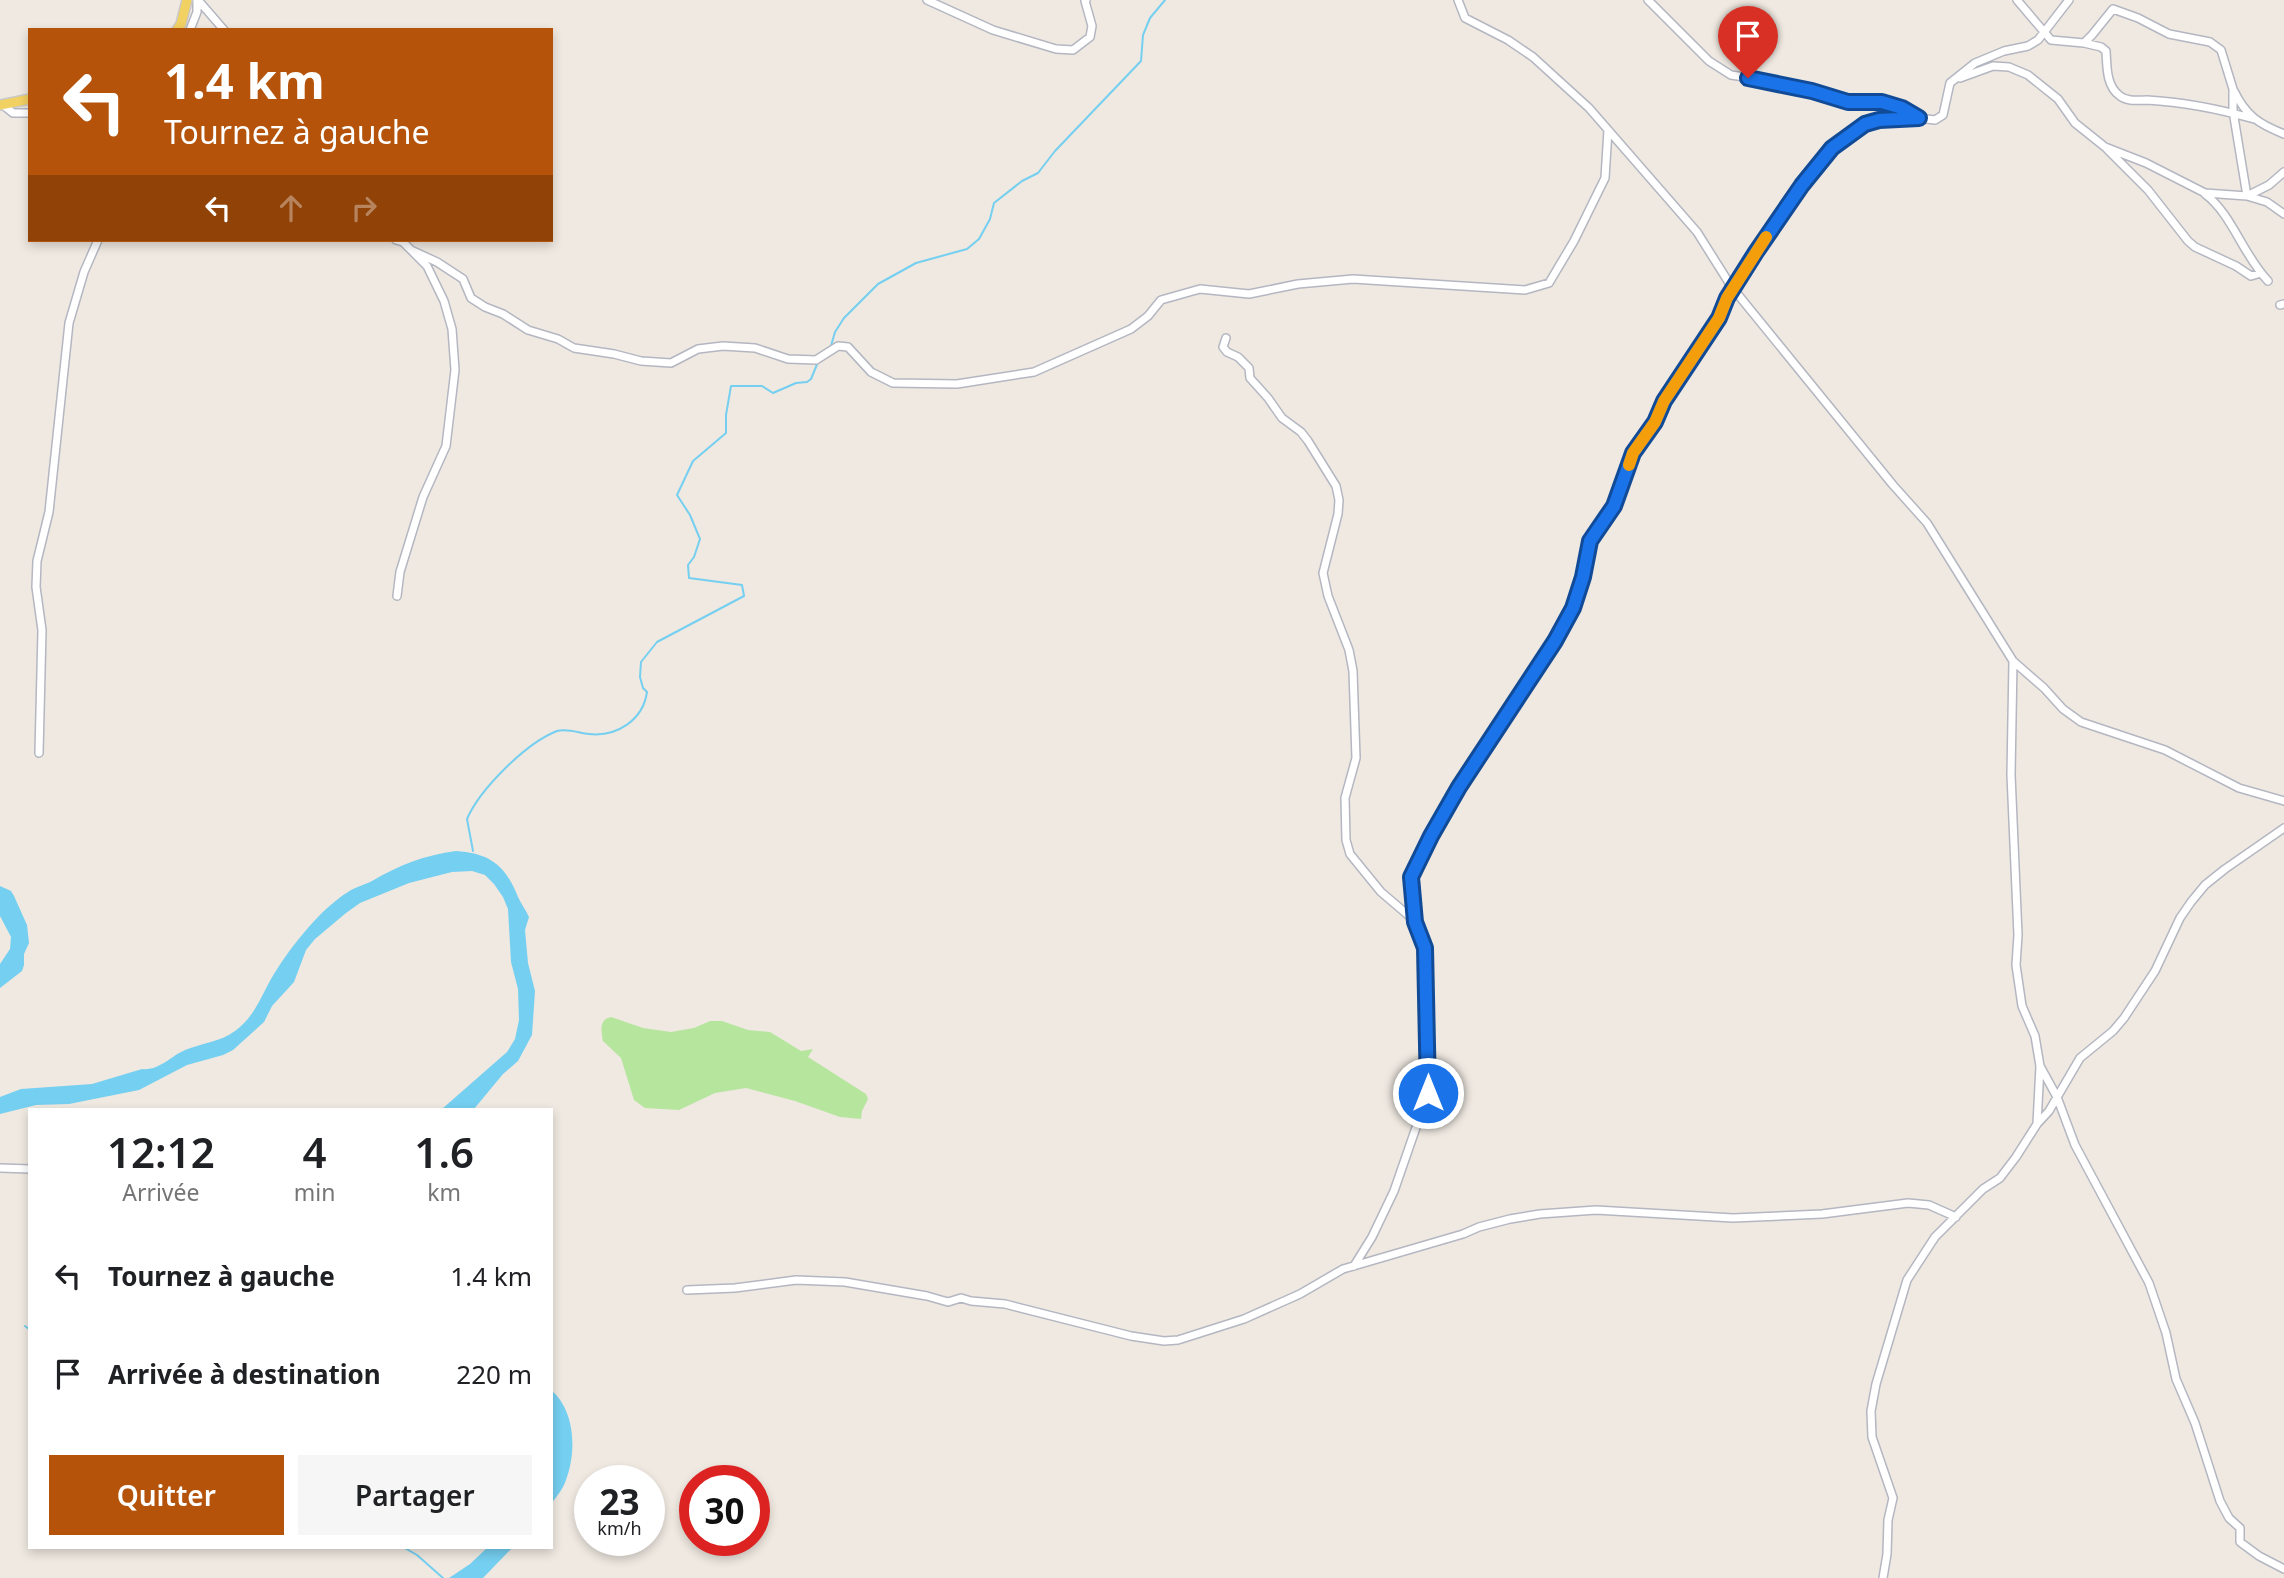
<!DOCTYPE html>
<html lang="fr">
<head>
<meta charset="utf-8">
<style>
	body { margin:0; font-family:"Noto Sans",sans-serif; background:#f6f6f6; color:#202124; height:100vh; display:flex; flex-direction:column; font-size:26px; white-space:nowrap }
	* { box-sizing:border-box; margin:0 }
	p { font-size:23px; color:#757577 }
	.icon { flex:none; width:38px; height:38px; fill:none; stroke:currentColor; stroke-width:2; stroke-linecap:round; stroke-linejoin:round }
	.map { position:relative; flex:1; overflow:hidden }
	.sheet { position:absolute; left:28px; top:1108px; width:525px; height:441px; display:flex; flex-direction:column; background:#fff; border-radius:0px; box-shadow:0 4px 10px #0003 }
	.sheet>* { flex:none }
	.top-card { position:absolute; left:28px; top:28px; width:525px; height:214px; border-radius:0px; box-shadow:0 4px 10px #0003; background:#b45309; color:#fff; overflow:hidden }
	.speed { position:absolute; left:574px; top:1465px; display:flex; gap:14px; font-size:35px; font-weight:700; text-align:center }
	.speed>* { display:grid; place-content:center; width:91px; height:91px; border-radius:50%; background:#fff; box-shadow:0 4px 10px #0003; line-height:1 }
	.speed small { font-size:18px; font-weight:400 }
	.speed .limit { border:10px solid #d22; background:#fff; color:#111 }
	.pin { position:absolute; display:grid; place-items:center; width:60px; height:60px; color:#fff; margin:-72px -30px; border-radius:50% 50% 50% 0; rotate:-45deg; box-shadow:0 0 7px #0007 }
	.pin .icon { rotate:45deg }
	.me { position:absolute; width:77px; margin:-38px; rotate:0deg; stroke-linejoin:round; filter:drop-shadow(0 0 5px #0008) }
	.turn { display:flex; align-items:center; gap:24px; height:147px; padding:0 21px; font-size:32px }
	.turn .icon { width:91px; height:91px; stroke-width:2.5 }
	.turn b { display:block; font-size:49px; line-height:60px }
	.lanes { display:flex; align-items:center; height:66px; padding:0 21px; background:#0003; justify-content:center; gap:35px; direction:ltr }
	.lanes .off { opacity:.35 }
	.eta { display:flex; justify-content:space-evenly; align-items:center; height:119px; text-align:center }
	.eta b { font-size:42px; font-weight:600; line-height:49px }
	.button { display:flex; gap:14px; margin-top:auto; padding:14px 21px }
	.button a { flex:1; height:80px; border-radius:0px; background:#b45309; color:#fff; font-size:28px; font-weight:600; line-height:80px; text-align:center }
	.button a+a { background:#f6f6f6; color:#202124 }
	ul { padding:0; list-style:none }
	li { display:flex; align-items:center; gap:21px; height:98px; padding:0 21px }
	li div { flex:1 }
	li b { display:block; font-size:26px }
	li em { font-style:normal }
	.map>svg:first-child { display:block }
</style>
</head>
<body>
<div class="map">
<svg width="2284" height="1578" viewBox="0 0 2284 1578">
	<rect width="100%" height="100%" fill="#efe9e1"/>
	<path fill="#b6e59e" d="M611 1017 643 1028 671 1032 694 1028 710 1021H722L748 1030 770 1032 801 1051 813 1049 808 1057 866 1094 868 1099 862 1111 861 1119 840 1117 795 1101 746 1088 715 1093 679 1110 645 1108 634 1100 621 1058 603 1041C601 1031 599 1019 611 1017Z"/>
	<path fill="#75cff0" d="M456 851C490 853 506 866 518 897 521 904 526 910 529 917L525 930 528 963 535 991 532 1035 518 1061 503 1074 474 1109H442L507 1052 515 1039 519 1020 518 989 511 962 508 909 503 897 494 884 485 875 472 871 452 872 409 883 360 903 346 913 315 939 306 950 294 982 272 1006 264 1022 233 1050 223 1055 187 1065 139 1090 69 1104 36 1105 0 1114V1097L21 1089 92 1084 142 1069C159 1071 171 1056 185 1050 202 1043 220 1042 235 1031 254 1017 260 999 271 979 288 950 319 910 348 892 355 887 364 885 372 881 399 865 425 855 456 851Z
		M0 886 11 891 14 896 27 925 29 943 24 954V965L22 971 0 988V964L10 949 11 937 0 916Z
		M551 1390C575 1410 577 1451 566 1480 563 1489 557 1496 551 1504Z
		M488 1547H513L483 1578H449L470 1564Z"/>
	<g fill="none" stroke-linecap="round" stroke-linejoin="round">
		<path stroke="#75cff0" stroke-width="2" d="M831 346 835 332 844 318 878 284 916 263 967 249 979 239 990 219 994 203 1022 181 1038 173 1055 151 1141 61 1143 35 1150 18 1165 0
			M473 851 467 819C480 789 526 743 557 731 567 728 579 733 589 734 617 737 643 720 647 692L643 688 640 677 641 662 657 642 744 596 742 585 689 578 688 565 694 557 700 539 690 515 677 495 693 461 726 433V415L731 386H762L773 393 796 383 807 382 811 379 818 362
			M25 1326 30 1330
			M403 1547 417 1555 443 1578"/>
		<defs>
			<path id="minor" d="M198 0 224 30
				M927 0 993 30 1056 49 1073 50 1090 37 1092 26 1085 1 1086 0
				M1458 0 1465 18 1508 40 1533 57 1589 108 1697 232 1731 286 1893 485 1927 523 2013 661 2044 688 2063 709 2081 722 2165 750 2239 788 2284 801
				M1648 0 1709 61 1731 75 1764 80 1848 101 1882 102 1902 109 1918 118 1935 120 1943 115 1950 83 1975 63 2004 51 2028 46 2038 40 2069 0
				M2017 0 2051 40 2084 43 2092 35 2113 9 2138 18 2169 34 2210 42 2221 50 2233 89V111L2247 196 2269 185 2284 172
				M190 30 197 12V0
				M2084 43 2101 47 2106 51C2107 67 2106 86 2120 96 2128 102 2138 100 2147 100 2183 102 2219 109 2254 119
				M1960 78 1993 66 2009 67 2028 75 2058 99 2075 123 2105 147 2146 163 2205 193 2247 196 2267 202 2284 214
				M2234 91C2246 116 2259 124 2284 134
				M3 105 13 113H30
				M2107 149 2148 190 2188 241 2195 247 2236 266 2251 276 2261 273
				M2205 194C2232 214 2243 255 2268 281
				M396 240 403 242 427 266 444 301 452 329 455 370 446 446 423 497 400 572 397 596
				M413 251 437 262 463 279 471 298 485 307 503 314 528 330 558 339 574 348 614 354 641 361 671 363 698 349 723 346 755 348 788 359 816 360 838 346 848 347 871 372 893 383 957 384 1034 372 1131 329 1148 316 1161 300 1200 289 1249 294 1298 284 1353 279 1525 290 1549 283 1574 241 1605 178 1608 130
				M2280 305 2284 304
				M1226 338 1223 347 1227 352 1238 357 1249 368 1250 378 1268 398 1282 418 1301 432 1308 441 1336 486 1339 500 1338 514 1323 573 1328 596 1349 650 1353 671 1356 758 1345 798 1346 840 1350 854 1381 892 1415 921
				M2013 661 2011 775 2018 935 2016 965 2022 1006 2035 1036 2040 1066 2037 1124
				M39 753 42 630 36 587 37 561 49 512 69 323 84 272 98 240
				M2040 1066 2057 1097 2075 1145 2149 1283 2166 1333 2176 1379 2195 1423 2220 1501 2229 1518 2240 1528V1542L2259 1556 2284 1569
				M0 1168 30 1169
				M1354 1266 1372 1237 1394 1191 1428 1093 1425 948 1415 922 1411 877 1431 836 1459 787 1555 641 1573 608 1583 577 1589 541 1614 506 1633 453 1655 422 1664 401 1719 318 1727 298 1756 252 1802 185 1832 148 1865 124 1879 120 1918 118
				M687 1290 735 1288 796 1280 845 1282 927 1296 948 1302 961 1298 971 1301 1005 1304 1131 1336 1164 1341 1178 1340 1244 1319 1300 1294 1343 1269 1463 1234 1479 1227 1510 1219 1540 1214 1596 1210 1733 1218 1822 1214 1908 1203 1929 1205 1956 1217
				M1883 1578 1887 1554 1888 1520 1893 1498 1872 1437 1871 1411 1876 1384 1907 1280 1935 1237 1983 1189 2000 1178 2016 1157 2037 1124 2049 1111 2080 1058 2113 1031 2124 1018 2155 971 2180 918 2191 902 2205 885 2225 869 2284 828"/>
			<path id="major" d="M177 30 181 24 187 0
				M0 105 30 99"/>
		</defs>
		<use href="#minor" stroke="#b4b7c1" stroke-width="10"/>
		<use href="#major" stroke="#c9c9c9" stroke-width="12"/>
		<use href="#minor" stroke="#fff" stroke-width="7"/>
		<use href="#major" stroke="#f2d163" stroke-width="9"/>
	</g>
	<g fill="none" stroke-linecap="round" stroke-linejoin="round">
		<defs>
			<path id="route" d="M1428 1093 1425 948 1415 922 1411 877 1431 836 1459 787 1555 641 1573 608 1583 577 1590 541 1614 506 1633 453 1655 422 1664 401 1719 318 1727 298 1756 252 1802 185 1832 148 1865 124 1879 120 1919 118 1902 108 1882 102H1848L1812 91 1748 78"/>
		</defs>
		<use href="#route" stroke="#114b97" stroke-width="18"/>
		<use href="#route" stroke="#1a73e8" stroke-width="12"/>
		<path stroke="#f59e0b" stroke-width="12" d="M1629 465 1633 453 1655 422 1664 401 1719 318 1727 298 1766 237"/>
	</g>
</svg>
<div class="speed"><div>23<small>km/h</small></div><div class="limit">30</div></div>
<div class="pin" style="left:1748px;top:78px;background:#d93025"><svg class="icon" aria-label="arrive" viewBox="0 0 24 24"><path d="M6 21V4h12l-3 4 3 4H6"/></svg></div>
<svg class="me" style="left:1428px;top:1093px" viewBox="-20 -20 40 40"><circle r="17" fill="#1a73e8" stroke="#fff" stroke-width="3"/><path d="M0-11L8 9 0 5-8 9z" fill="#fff"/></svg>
<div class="top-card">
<div class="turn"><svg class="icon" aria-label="left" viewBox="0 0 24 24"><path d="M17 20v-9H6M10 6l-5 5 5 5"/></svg><div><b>1.4 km</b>Tournez à gauche</div></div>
<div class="lanes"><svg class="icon" aria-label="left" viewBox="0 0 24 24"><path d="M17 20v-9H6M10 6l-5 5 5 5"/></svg><svg class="icon off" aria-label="ahead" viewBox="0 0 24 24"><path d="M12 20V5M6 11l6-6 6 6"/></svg><svg class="icon off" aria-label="right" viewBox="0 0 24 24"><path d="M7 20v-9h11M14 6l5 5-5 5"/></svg></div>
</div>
<section class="sheet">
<div class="eta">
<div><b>12:12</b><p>Arrivée</p></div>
<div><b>4</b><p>min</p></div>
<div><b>1.6</b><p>km</p></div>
</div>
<ul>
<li><svg class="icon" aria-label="left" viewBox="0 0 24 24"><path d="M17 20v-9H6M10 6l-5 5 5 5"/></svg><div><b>Tournez à gauche</b></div><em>1.4 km</em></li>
<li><svg class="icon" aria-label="arrive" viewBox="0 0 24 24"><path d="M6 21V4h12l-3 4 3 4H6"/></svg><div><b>Arrivée à destination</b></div><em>220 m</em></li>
</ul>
<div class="button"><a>Quitter</a><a>Partager</a></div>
</section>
</div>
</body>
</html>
